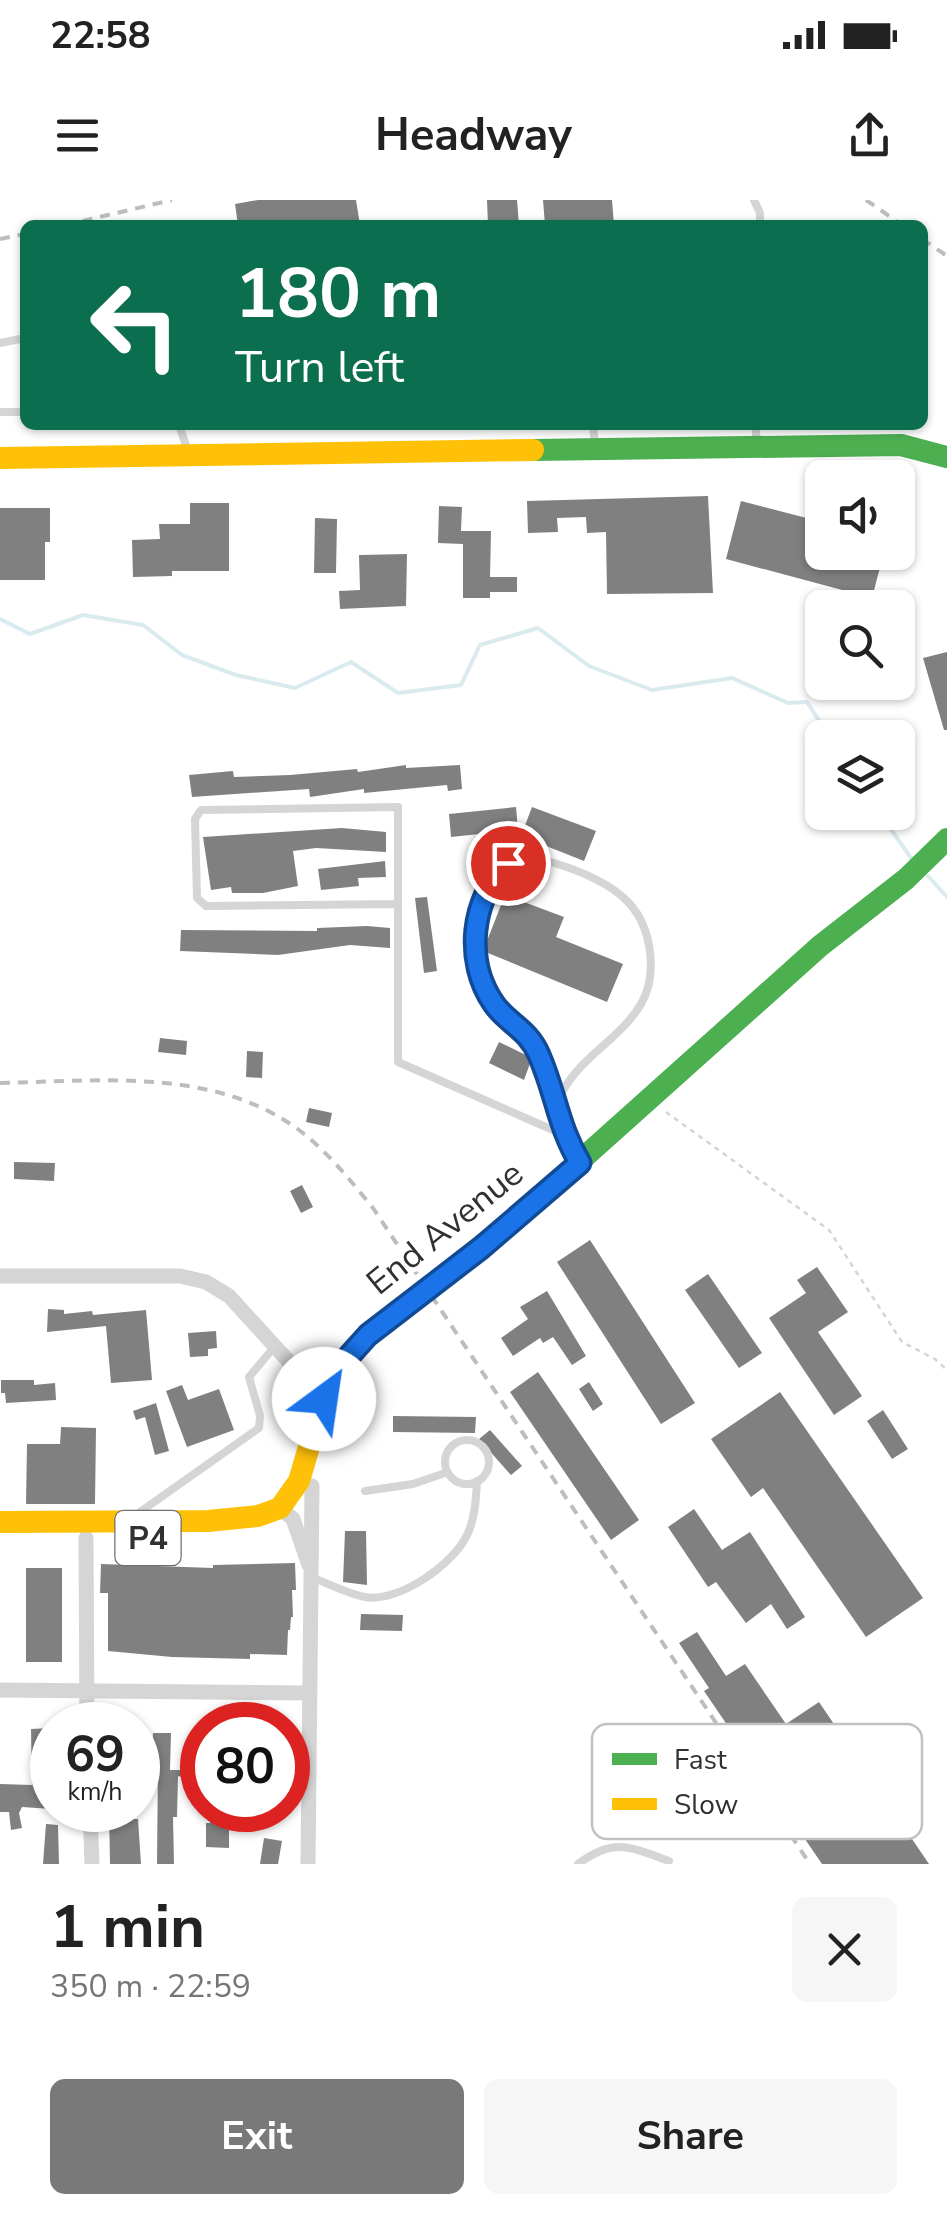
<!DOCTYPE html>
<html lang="en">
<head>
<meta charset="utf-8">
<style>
	body { margin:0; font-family:"Nunito Sans",sans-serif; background:#f6f6f6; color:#222; height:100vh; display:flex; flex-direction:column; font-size:38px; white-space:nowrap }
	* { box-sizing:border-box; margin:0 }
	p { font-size:32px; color:#767676 }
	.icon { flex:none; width:55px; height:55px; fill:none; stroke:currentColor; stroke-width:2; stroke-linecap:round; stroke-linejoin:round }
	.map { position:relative; height:1664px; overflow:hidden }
	.panel { display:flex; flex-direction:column; background:#fff; flex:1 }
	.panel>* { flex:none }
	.guide { position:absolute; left:20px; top:20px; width:908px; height:210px; border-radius:15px; box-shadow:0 2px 8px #0004; background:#0b6e4f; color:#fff; overflow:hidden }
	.buttons { position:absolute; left:805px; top:260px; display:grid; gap:20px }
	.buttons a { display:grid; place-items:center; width:110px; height:110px; border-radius:15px; background:#fff; box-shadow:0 2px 8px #0004; font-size:50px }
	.speed { position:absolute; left:30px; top:1502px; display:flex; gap:20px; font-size:50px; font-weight:700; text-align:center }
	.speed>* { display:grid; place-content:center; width:130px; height:130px; border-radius:50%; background:#fff; box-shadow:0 2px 8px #0004; line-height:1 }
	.speed small { font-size:25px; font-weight:400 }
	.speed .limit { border:15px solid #d22; background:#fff; color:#111 }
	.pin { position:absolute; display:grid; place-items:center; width:85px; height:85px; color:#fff; margin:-42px; border:5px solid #fff; border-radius:50%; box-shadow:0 2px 10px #0007 }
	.me { position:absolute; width:110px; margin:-55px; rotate:31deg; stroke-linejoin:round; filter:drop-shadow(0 0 8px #0008) }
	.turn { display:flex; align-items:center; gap:35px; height:210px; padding:0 50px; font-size:45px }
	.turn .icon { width:130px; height:130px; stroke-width:2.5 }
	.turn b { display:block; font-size:70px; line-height:85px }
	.round { display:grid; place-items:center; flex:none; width:105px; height:105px; border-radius:15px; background:#f6f6f6 }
	.summary { display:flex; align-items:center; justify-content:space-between; height:170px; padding:0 50px }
	h1 { font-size:60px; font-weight:700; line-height:75px }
	.primary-button { display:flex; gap:20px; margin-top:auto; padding:20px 50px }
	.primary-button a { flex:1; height:115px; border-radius:15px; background:#797979; color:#fff; font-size:40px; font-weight:700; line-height:115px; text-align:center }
	.primary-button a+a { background:#f6f6f6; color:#222 }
	.status { display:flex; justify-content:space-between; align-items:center; height:70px; padding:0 50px; background:#fff; direction:ltr }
	.status svg { height:28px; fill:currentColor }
	header { display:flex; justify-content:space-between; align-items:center; height:130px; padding:0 50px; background:#fff; font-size:45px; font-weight:700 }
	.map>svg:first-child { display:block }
</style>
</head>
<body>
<div class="status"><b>22:58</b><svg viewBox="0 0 49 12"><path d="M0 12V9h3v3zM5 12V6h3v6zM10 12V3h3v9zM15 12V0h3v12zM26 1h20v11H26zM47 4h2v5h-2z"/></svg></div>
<header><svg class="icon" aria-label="menu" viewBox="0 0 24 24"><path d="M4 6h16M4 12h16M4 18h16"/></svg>Headway<svg class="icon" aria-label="share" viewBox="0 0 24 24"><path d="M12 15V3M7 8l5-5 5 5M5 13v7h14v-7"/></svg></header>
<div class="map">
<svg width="947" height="1664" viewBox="0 0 947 1664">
	<rect width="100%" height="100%" fill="#fff"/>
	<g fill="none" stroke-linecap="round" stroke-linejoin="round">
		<path stroke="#daebf0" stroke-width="4" d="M0 419 30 434 83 415 143 425 182 455 236 475 295 488 351 462 398 493 461 485 480 445 538 428 589 466 652 490 732 478 788 503 807 502 830 538
			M879 612 911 658
			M928 676 947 697"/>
	</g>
	<path fill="#808080" d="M258 0H356L360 25H238L235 4Z
		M487 0H517L519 25H488Z
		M543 0H612L614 25H545Z
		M708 296 713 393 607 394 606 332 587 333 586 317 557 318 558 332 528 333 527 301Z
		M741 301 822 322V352H884L872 398 726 359Z
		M190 303H229V371H172V376L133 377 132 340 160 339 159 324H190Z
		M439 306 462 307 461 331H491L490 377H517V392H490V398H463V344L438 343Z
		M0 308H50V342H45V380H0Z
		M315 318 337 319 336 373H314Z
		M407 354 406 406 340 409 339 391 360 390 359 355Z
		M947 452V530H944L923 458Z
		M406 565V568L460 565 462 589 448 591 447 585 364 593V589L310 597 309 589 192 597 189 575 233 571 234 577 290 575 357 569 358 572Z
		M516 607 518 630 451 637 449 614Z
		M532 607 596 631 584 661 521 636Z
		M342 628 386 632V652L316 648 293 651 298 686 263 693H232L231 687 211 690 203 637Z
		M385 661 386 677 358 678 359 686 321 690 318 669Z
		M505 695 564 717 556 737 623 764 607 802 483 751Z
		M427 697 437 771 424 773 415 698Z
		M367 726 390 728V748L350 745 278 755 180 751 181 730 317 731V728Z
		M160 838 187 841 186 855 158 852Z
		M499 842 532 858 524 880 489 863Z
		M247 851 263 852 262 878 246 877Z
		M309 908 332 913 329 927 306 922Z
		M14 962 55 963 54 981 14 979Z
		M302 985 313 1007 301 1013 290 991Z
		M590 1040 695 1203 661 1224 557 1062Z
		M817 1067 848 1112 818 1132 862 1196 834 1215 769 1118 806 1093 797 1080Z
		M708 1074 762 1153 739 1168 685 1090Z
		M547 1091 586 1156 572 1165 553 1137 543 1143 540 1138 513 1156 501 1138 528 1119 520 1107Z
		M48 1109 64 1110V1114L92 1111 93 1115 146 1110 152 1180 111 1183 106 1126 47 1132Z
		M216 1131 217 1148 208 1149V1156L190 1157 188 1133Z
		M538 1172 639 1320 611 1340 510 1192Z
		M1 1180H34V1185L55 1183 56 1200 6 1203 5 1193H1Z
		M589 1182 603 1204 593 1211 579 1189Z
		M182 1185 188 1200 219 1189 234 1230 187 1247 166 1191Z
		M780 1192 923 1398 866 1437 763 1288 751 1297 711 1239Z
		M156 1203 169 1251 155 1255 145 1217 136 1220 133 1211Z
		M883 1210 908 1249 892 1259 867 1221Z
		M393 1216 476 1217 475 1233 393 1232Z
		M61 1227 96 1228 95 1304H26L27 1244H60Z
		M490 1230 522 1266 511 1275 479 1239Z
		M694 1309 722 1350 750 1332 805 1417 787 1429 771 1404 746 1423 716 1382 708 1387 668 1327Z
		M345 1331H366L367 1385 343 1382Z
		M295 1363 296 1390H292L293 1417H291L290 1430H288L287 1455 250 1454V1459L172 1457 108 1451V1393H100L101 1364 213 1368V1365Z
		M26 1368H62V1462H26Z
		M361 1414 403 1415 402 1431 360 1430Z
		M697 1432 726 1476 745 1464 786 1524 819 1502 929 1664H822L704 1491 709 1488 679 1443Z
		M52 1528V1609L22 1607 19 1613 22 1628 11 1630 9 1612H0V1584L32 1585 31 1529Z
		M153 1533H171L170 1570H192L199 1545 202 1546V1582L178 1576 177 1617H173L174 1664H157L158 1559H152Z
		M109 1610H134V1619H138L141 1664H110Z
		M212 1610H229V1648L206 1647V1623H210Z
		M46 1624 58 1625 59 1664H43Z
		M264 1638 282 1641 278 1664H260Z"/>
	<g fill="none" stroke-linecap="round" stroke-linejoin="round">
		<path stroke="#d4d4d4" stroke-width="2.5" stroke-dasharray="5 5" stroke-linecap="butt" d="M666 912 829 1030 902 1142 935 1159 947 1170"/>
		<path stroke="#d5d5d5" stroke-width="8" d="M754 0 760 13V25
			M0 143 25 138
			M0 212H25
			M179 225 188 251
			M593 225 595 247
			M756 244V225
			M398 704 206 706 197 698 195 619 201 610 398 607V862L562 934
			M558 913C552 893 547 872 538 853 528 832 510 823 496 807 471 778 471 727 484 693 488 681 498 672 508 663 522 662 540 659 554 663 578 670 612 684 629 703 652 728 658 775 641 804 620 840 577 858 560 897 552 917 565 939 575 955
			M445 1262a22 22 0 1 1 44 0a22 22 0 1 1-44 0Z
			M365 1291 413 1284 448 1272
			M140 1312 259 1228 260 1216 249 1177 276 1145
			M313 1378C330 1384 348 1394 365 1397 398 1403 453 1365 467 1335 475 1319 476 1299 477 1281
			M578 1664C614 1637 630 1647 669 1661"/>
		<path stroke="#d5d5d5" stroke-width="15" d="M0 1076H180L206 1082 229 1096 323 1199
			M280 1308 293 1319 309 1365
			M86 1338 87 1525
			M0 1490 308 1493
			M90 1610 92 1664
			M308 1664 312 1286"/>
		<path stroke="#4caf50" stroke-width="22" d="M533 250 901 245 947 257
			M365 1138 515 1019 820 746 906 679 947 639"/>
		<path stroke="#ffc107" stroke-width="22" d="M0 258 533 250
			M0 1322 208 1321 258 1316 280 1308 299 1281 323 1199 350 1155 365 1138"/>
		<path stroke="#bdbdbd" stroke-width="4" stroke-dasharray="10 8" stroke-linecap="butt" d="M866 0 902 25
			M65 25 172 0
			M0 39 25 34
			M922 39 947 56
			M0 883C99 881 214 867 299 930 328 952 350 980 373 1008L810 1664"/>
	</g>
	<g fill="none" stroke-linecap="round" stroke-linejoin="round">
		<defs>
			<path id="route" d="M324 1199 350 1155 368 1135 481 1048 580 963C558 926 556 894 539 855 528 829 507 823 494 804 464 761 471 698 508 663"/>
		</defs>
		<use href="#route" stroke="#114b97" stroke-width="25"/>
		<use href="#route" stroke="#1a73e8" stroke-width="18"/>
	</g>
	<g text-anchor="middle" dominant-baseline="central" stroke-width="10" stroke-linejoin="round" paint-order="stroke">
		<rect fill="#fff" stroke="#6f6f6f" stroke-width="2.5" x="115.5" y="1311" width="65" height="54" rx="8"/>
		<g font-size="32" font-weight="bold" fill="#313131">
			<text x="148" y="1338">P4</text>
		</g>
		<g font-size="35" fill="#313131" stroke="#fff">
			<text transform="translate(445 1028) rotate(-39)">End Avenue</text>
		</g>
	</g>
	<rect x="592" y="1524" width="330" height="115" rx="15" fill="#fff" stroke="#c1c1c1" stroke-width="2.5"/>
	<rect x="612" y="1553" width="45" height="12" fill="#4caf50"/>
	<rect x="612" y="1598" width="45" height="12" fill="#ffc107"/>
	<g font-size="28" fill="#313131">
		<text x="674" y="1569">Fast</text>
		<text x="674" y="1614">Slow</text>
	</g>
</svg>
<div class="buttons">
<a><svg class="icon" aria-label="sound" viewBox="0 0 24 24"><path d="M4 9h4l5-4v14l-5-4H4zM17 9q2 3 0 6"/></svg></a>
<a><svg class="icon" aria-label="search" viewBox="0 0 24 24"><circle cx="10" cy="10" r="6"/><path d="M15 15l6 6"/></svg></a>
<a><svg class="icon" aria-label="layers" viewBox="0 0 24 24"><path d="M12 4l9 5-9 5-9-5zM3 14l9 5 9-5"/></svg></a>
</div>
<div class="speed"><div>69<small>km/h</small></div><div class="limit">80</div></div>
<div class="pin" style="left:508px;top:663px;background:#d93025"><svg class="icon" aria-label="arrive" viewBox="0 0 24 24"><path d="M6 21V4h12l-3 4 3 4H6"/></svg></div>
<svg class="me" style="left:324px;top:1199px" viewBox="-20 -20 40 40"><circle r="19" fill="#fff"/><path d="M0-13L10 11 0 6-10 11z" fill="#1a73e8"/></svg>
<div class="guide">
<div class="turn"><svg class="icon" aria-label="left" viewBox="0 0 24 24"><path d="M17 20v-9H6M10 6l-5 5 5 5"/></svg><div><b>180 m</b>Turn left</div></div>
</div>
</div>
<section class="panel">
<div class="summary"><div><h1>1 min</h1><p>350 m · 22:59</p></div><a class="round"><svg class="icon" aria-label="close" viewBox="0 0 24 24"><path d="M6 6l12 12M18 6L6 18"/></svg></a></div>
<div class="primary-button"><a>Exit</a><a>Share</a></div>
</section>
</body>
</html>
